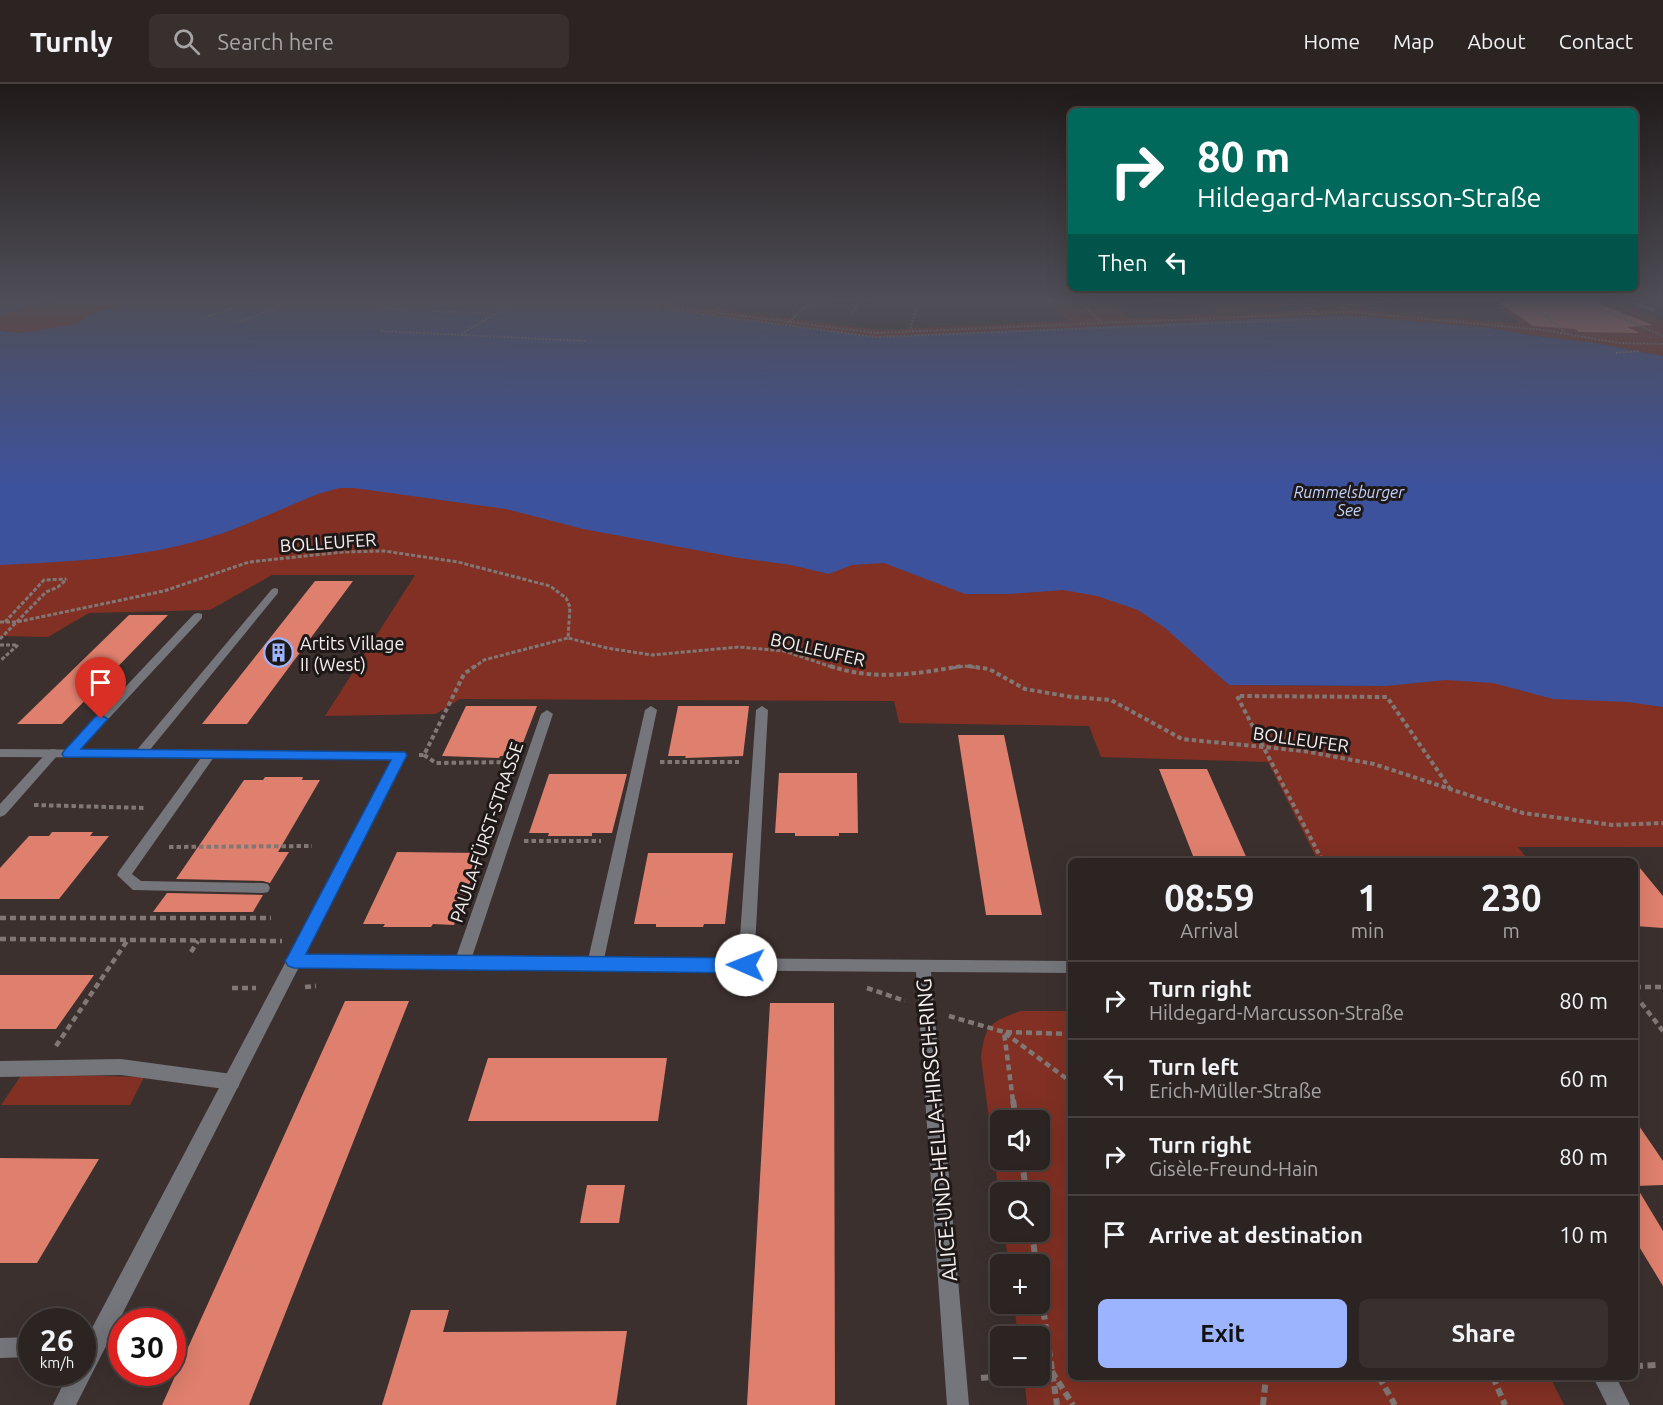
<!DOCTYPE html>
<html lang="en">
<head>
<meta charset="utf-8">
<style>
	body { margin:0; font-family:Ubuntu,sans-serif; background:#38302f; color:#f1f3f6; height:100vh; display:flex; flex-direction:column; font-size:22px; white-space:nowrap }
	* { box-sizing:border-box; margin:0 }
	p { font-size:20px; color:#a6a4a5 }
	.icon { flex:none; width:33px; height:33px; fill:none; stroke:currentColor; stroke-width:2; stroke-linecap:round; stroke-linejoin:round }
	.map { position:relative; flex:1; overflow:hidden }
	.side { position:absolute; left:1068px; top:774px; width:570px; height:522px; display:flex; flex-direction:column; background:#2c2422; border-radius:9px; box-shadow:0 6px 24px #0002,0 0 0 2px #484140 }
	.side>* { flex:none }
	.banner { position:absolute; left:1068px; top:24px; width:570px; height:183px; border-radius:9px; box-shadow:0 6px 24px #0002,0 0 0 2px #484140; background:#00695c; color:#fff; overflow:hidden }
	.fabs { position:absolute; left:990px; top:1026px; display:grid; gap:12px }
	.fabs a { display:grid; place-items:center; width:60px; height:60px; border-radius:9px; background:#2c2422; box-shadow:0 6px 24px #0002,0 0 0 2px #484140; font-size:30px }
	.speed { position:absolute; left:18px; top:1224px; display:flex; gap:12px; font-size:30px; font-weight:700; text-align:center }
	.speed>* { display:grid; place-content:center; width:78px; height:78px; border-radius:50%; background:#2c2422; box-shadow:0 6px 24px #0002,0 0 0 2px #484140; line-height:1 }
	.speed small { font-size:15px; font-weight:400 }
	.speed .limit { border:9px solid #d22; background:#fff; color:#111 }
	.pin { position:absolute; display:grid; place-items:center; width:51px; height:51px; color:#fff; margin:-62px -26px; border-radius:50% 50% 50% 0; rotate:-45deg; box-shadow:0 0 6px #0007 }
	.pin .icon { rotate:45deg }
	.me { position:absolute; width:66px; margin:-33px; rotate:271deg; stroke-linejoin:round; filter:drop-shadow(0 0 4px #0008) }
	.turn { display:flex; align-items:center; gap:21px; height:126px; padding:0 30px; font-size:27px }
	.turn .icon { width:78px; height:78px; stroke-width:2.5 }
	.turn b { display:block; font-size:42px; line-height:51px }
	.then { display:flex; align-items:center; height:57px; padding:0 30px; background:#0003; gap:12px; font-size:22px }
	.eta { display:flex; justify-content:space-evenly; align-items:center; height:102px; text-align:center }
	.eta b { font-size:36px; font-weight:700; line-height:42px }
	.primary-button { display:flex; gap:12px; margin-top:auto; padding:12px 30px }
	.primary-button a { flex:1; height:69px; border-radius:9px; background:#9bb4fd; color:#111; font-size:24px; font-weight:700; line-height:69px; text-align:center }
	.primary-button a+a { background:#38302f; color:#f1f3f6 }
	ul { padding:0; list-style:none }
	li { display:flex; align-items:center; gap:18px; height:78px; padding:0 30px; border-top:2px solid #484140 }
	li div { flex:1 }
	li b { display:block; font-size:22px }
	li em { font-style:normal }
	header { display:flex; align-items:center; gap:36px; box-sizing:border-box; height:84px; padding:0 30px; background:#2c2422; border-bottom:2px solid #484140 }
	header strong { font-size:28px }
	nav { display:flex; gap:33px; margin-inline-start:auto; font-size:21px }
	.search { width:420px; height:54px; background:#38302f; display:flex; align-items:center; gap:15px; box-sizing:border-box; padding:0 21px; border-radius:9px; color:#a6a4a5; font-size:22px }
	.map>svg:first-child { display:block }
</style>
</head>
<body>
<header>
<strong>Turnly</strong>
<div class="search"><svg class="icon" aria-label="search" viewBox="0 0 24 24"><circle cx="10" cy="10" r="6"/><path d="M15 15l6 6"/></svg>Search here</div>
<nav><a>Home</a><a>Map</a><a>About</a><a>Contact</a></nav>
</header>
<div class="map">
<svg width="1663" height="1321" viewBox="0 0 1663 1321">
	<rect width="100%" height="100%" fill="#3b302e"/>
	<path fill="#813023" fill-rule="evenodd" d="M69 214H137C124 224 110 223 96 228 87 231 80 239 71 242 47 250 24 248 0 247V230Z
		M622 214H682L676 220 879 246 1068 237 1047 214H1105L1129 234 1340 225 1316 214H1425L1357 222 1369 227 1520 240 1493 214H1609L1663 237V272L1595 259 1529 251 1491 244 1343 231 876 253 650 223 658 217Z
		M1217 214H1280L1295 221 1222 229 1196 216Z
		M350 395 862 470 1140 517 1229 601 1387 602 1411 589 1663 598V763H1518L1529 777H1318L1268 678 1101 673 1089 642 899 639 894 617 460 615 436 630 325 632 415 491H272L210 526 89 529 48 553 0 552V462Z
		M1020 927H1071V1293H1550L1564 1321H1027L1024 1292H1040V1252H1018L1014 1220H1040V1180H1009L1004 1148H1040V1108H1000V1118L981 974C985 941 989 939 1020 927ZM1000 1036H1040V1076H1000Z
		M22 990 144 993 130 1021H1Z"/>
	<path fill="#3d529c" d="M0 214H69L0 230Z
		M136 214H622L658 217 651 224 876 253 1343 231 1491 244 1529 251 1595 259 1663 272V623L1628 618 1553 615 1493 599 1445 596 1387 602 1229 601 1165 544 1138 526 1097 512 1063 506 1009 510H965L884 479 852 481 829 490 791 481 739 474 583 445 506 425 354 404H339L318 410C276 427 234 448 190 459 129 475 63 478 0 481V247L21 249 73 241 98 227 127 220Z"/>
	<path fill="#df7f6d" d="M1592 217 1653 241 1627 243 1640 249 1579 248 1575 245 1533 242 1499 218Z
		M315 497H353L247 640H202Z
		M129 531H168L62 640H17Z
		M466 622H537L518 672H500L499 674 442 672Z
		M678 622H749L743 672 685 674 686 672H668Z
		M958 651H1004L1042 831H986Z
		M1159 685H1207L1248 777H1195Z
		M779 689H857L858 749H839V752H795V749H775Z
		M549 690H627L612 749H592V752H548L549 749H529Z
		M265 693H303L302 696H320L278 768H289L270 799 263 797 176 795 244 696H263Z
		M52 748H93L90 752H109L59 815H0V784L29 752H49Z
		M397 768 481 769 454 841 433 840 431 843H383L385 840H363Z
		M648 769H733L725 840H704L703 843H656V840H634Z
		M1635 778 1663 812V844L1635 842Z
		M167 809 263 811 253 828H153Z
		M0 891H94L56 945H0Z
		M345 917H409L249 1321H162Z
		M770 919H834L835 1321H747Z
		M488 974H667L658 1037H468Z
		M1635 1036 1663 1077V1101L1636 1102 1663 1147V1202L1635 1156Z
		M0 1074 99 1075 37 1179H0Z
		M587 1101H625L619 1139H580Z
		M411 1226H449L443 1248 627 1247 616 1321H382Z"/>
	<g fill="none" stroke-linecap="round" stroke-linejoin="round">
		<path stroke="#817876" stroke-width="2" stroke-dasharray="2 1.5" stroke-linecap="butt" d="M658 214 668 219 666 222 671 223 876 249 1352 228
			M1075 214 1101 238
			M1155 214 1157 216 1198 214
			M1287 214 1315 228
			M1319 214 1352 228 1544 246 1619 259 1663 260
			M1524 214 1565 248
			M1575 214 1663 252
			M857 215 875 216
			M472 216 476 214
			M344 217 352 214
			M835 217H857
			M344 218 407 227
			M491 219 499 214
			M770 221 776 214
			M650 223 876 253 1369 233
			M434 227 495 230
			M714 227 729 214
			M851 231 858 220 857 214
			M201 235 260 214
			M789 238 805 223 841 214
			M236 239 292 218 261 214
			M381 247 587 257
			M909 248 920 214
			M461 250 522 214
			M1616 269 1639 267"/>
		<path stroke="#817876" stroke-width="3" stroke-dasharray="4 2" stroke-linecap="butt" d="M0 538H17L164 507 249 478 343 468 384 467 458 478 550 502 566 514 570 523 568 554 607 564 652 571 739 563 784 567 835 584
			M5 538 44 496 66 495
			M0 555 46 508 58 503 67 495
			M0 561H18L0 577
			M473 584 484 576 568 554
			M953 584 964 582 980 584"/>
		<path stroke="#817876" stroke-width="4" stroke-dasharray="4.5 3" stroke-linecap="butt" d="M830 582C874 597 917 590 961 582
			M968 582 989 585 1025 605 1072 613 1111 616 1182 655 1304 667 1374 680 1523 729 1613 741 1663 739
			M419 671H424L464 590 475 582
			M424 671 436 679 511 678
			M660 678H739
			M34 721 146 724
			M524 757H601
			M169 763 312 762
			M1322 776 1237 612 1387 613 1451 706"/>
		<path stroke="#817876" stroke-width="4.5" stroke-dasharray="6 4" stroke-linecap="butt" d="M1322 774 1323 777
			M0 834H271
			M0 855 282 857
			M191 868 198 857
			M305 903 316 902
			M1635 903H1663
			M232 904H256
			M867 904 905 917
			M1635 911 1663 947
			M949 932 1004 948 1013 1017
			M1006 948 1071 950
			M1005 949 1071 998
			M56 962 127 857"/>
		<path stroke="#817876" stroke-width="6" stroke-dasharray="8 4.5" stroke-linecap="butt" d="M1013 1016 1016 1036
			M1022 1076 1026 1108
			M1032 1148 1036 1180
			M1040 1203 1057 1321
			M1635 1282 1658 1281
			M1040 1287 1051 1286 1073 1321
			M1379 1293 1395 1321
			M1493 1293 1505 1321
			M981 1294 1004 1292
			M1263 1321 1266 1293"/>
		<path fill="#75767b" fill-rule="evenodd" d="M1619 214H1627L1657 226 1652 227Z
			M275 504 278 505V509L144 673H136L134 670 136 667 272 505Z
			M198 529 202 530V534L73 673H65L63 670 65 667 194 530Z
			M651 622 657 626 603 880 600 884 595 886 590 884 587 880 645 626Z
			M762 622 768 626 754 881 751 885 746 887 741 885 738 881 756 626Z
			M547 626 553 630 470 879 467 883 462 885 457 883 454 879 541 630Z
			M53 665 57 666 59 669 57 672 5 731 0 733V720L49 666Z
			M210 666 214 667 216 670 214 673 132 790 141 797 263 799 268 800 270 804 268 808 263 809 133 806 117 791 119 787 206 667Z
			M121 975 232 990 238 992 240 998 238 1004 232 1006 121 991 0 993V977Z
			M32 1253V1273L0 1274V1254Z"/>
		<path fill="#75767b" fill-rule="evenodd" d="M0 665 405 668 407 671 305 871 1071 877V889L931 888 969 1321H947L916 888 299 883 76 1321H53L69 1288H82V1263L393 675 0 673Z
			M1593 1293H1616L1630 1321H1607Z"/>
	</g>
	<linearGradient id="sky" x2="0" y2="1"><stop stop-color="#201a19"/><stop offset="0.54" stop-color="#4f4e57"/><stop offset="1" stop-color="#4f4e57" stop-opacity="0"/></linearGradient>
	<rect width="1663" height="399" fill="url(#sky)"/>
	<path fill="#1a73e8" stroke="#114b97" stroke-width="1.5" d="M101 631 108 635 81 665 405 668 407 671 306 870 746 874 752 876 754 881 752 887 746 889 294 884 288 882 285 877 288 872 391 676 64 673 62 670 64 667 96 632Z"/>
	<defs>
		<symbol id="building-ring" viewBox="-11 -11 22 22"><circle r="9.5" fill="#1e1918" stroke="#9bb4fd" stroke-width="1.5"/><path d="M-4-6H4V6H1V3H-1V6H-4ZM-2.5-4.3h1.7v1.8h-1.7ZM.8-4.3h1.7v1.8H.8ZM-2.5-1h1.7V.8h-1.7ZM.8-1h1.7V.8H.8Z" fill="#9bb4fd"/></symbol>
	</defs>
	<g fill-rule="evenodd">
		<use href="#building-ring" x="262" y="552" width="33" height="33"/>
	</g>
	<g text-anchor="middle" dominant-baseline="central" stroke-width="6" stroke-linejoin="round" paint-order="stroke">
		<g font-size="16" font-style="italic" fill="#c4d4fe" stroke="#1e1918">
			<text x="1349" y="408">Rummelsburger<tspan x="1349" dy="18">See</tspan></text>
		</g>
		<g font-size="18" fill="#f7efee" stroke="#1e1918">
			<text transform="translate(328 458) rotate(-4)">BOLLEUFER</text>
			<text transform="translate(818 565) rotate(13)">BOLLEUFER</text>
			<text transform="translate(1301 655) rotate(8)">BOLLEUFER</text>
			<text transform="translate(486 748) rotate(-71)">PAULA-FÜRST-STRASSE</text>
		</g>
		<g font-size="18" fill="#f7efee" stroke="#1e1918" text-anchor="start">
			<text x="300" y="559">Artits Village<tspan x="300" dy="21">II (West)</tspan></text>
		</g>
		<g font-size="21" fill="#f7efee" stroke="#1e1918">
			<text transform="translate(936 1046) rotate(-95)">ALICE-UND-HELLA-HIRSCH-RING</text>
		</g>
	</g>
</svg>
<div class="fabs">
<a><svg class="icon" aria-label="sound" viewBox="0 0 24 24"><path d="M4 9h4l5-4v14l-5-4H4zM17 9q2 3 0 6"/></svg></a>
<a><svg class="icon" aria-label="search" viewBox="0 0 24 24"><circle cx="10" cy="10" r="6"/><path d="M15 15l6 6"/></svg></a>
<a>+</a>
<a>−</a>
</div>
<div class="speed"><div>26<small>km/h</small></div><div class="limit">30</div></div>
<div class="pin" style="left:101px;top:635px;background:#d93025"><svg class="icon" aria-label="arrive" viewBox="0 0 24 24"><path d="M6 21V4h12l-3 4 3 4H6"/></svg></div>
<svg class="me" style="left:746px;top:881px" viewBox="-20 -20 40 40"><circle r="19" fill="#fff"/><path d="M0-13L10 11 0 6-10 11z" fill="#1a73e8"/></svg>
<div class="banner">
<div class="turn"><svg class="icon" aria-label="right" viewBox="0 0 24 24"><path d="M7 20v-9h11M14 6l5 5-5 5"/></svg><div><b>80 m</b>Hildegard-Marcusson-Straße</div></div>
<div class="then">Then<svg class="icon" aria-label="left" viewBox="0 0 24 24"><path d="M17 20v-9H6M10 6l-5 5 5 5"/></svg></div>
</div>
<section class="side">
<div class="eta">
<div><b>08:59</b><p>Arrival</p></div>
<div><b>1</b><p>min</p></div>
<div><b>230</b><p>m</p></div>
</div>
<ul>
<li><svg class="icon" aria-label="right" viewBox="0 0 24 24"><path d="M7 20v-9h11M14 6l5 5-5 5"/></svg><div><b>Turn right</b><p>Hildegard-Marcusson-Straße</p></div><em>80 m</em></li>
<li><svg class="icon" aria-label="left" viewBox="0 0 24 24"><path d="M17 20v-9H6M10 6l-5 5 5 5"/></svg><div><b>Turn left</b><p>Erich-Müller-Straße</p></div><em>60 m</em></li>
<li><svg class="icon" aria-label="right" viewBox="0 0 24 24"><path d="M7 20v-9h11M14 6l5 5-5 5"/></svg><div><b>Turn right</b><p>Gisèle-Freund-Hain</p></div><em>80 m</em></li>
<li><svg class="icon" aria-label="arrive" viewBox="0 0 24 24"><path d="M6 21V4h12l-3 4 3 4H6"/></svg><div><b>Arrive at destination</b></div><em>10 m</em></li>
</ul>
<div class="primary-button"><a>Exit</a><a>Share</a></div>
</section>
</div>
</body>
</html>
